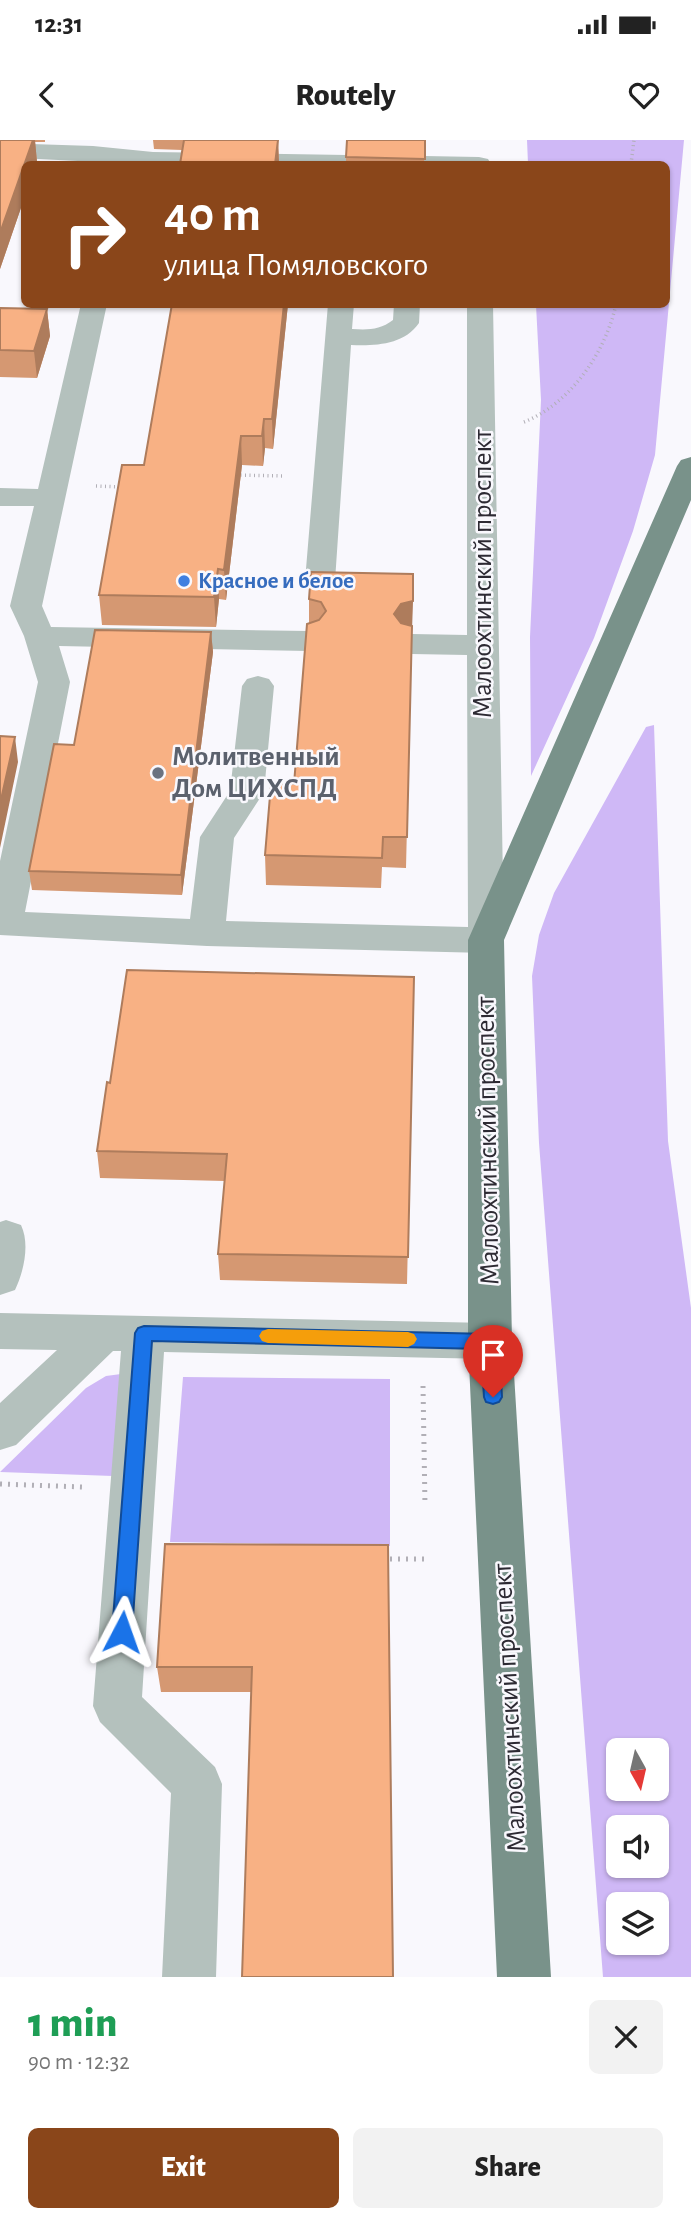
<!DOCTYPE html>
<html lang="en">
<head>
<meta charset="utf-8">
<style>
	body { margin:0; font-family:"Alegreya Sans",sans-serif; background:#f2f2f2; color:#222; height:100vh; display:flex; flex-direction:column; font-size:26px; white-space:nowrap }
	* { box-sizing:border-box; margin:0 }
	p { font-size:23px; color:#767676 }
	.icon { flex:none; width:38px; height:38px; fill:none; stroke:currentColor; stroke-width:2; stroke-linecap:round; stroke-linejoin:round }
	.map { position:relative; height:1837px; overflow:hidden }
	.side { display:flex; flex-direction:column; background:#fff; flex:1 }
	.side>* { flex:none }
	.hud { position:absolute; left:21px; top:21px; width:649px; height:147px; border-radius:10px; box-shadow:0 2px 5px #0004; background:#8a461a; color:#fff; overflow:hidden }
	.needle { width:46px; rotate:172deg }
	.fabs { position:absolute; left:606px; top:1598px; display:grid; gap:14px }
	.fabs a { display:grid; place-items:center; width:63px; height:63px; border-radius:10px; background:#fff; box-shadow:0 2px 5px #0004; font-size:35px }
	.pin { position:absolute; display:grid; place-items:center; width:60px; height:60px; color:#fff; margin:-72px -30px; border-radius:50% 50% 50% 0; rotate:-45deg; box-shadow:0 0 7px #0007 }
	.pin .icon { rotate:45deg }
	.me { position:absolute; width:77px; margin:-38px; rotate:4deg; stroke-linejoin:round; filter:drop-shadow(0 0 5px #0008) }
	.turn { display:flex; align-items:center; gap:24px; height:147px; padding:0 28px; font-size:32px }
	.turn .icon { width:91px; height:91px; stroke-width:2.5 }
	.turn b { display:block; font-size:49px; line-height:60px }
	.round { display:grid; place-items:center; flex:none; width:74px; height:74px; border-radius:10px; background:#f2f2f2 }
	.headline { display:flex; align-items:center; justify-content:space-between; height:119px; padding:0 28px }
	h1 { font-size:42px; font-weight:800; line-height:52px; color:#1e9e55 }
	.primary-button { display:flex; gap:14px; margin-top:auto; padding:14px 28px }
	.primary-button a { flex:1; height:80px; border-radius:10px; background:#8a461a; color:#fff; font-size:28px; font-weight:800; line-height:80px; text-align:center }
	.primary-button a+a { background:#f2f2f2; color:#222 }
	.status { display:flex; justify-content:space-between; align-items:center; height:49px; padding:0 35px; background:#fff; direction:ltr }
	.status svg { height:19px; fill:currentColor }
	header { display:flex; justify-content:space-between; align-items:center; height:91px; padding:0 28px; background:#fff; font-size:32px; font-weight:800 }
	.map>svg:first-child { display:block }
</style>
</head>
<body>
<div class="status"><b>12:31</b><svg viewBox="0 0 49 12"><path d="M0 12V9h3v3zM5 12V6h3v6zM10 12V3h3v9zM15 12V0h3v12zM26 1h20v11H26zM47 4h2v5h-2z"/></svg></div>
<header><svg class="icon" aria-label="back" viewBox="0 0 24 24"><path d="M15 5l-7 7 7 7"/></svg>Routely<svg class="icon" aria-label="heart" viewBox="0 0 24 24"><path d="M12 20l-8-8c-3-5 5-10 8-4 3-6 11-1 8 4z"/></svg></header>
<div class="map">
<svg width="691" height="1837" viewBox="0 0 691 1837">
	<rect width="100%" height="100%" fill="#f9f8fd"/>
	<path fill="#cfb8f6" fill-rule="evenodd" d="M527 0H684L655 315 633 391 594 498 531 636 530 497 541 260 536 165 667 164V24H528Z
		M654 585 668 1001 691 1168V1837H603L539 1003 532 836 539 795 554 753 646 587ZM656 1610V1648H618V1610ZM618 1687H656V1726H618ZM618 1764H656V1802H618Z
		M121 1234 113 1336 0 1332 86 1248 106 1236Z
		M183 1237 390 1239V1406L170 1402Z"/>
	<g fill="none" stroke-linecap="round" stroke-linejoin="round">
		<path stroke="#b1afb6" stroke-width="3.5" stroke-dasharray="1 3.5" stroke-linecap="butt" d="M631 24 634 0
			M524 282C570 264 606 212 616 164
			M236 335 284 336
			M96 346 122 347"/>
		<path stroke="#b1afb6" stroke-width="5" stroke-dasharray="2 6" stroke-linecap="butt" d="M423 1246 425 1366
			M0 1344 83 1347
			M382 1419H427"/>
		<path fill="#b4c1bd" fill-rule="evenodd" d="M0 3 93 6 153 12 347 15 355 17 359 22 357 24H136L0 17Z
			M424 16 479 17 488 19 491 24H413L415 18Z
			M81 164H107L42 466 51 487 308 491 319 494 324 501 319 508 308 511 59 506 70 542 25 772 190 779 200 697 230 651 242 546 247 539 258 536 269 539 274 546 264 652 234 698 226 781 468 787 467 515 412 514 401 511 396 504 401 497 412 494 467 495V164H493L504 800 499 809 486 813 207 806 0 795V721L38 542 24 496 10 466 34 366H0V348L38 349Z
			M328 164H354L352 189C368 190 380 190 393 180L394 164H420L419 183C404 205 375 206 351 205L335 441 331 448 320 450 309 448 305 441Z
			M6 1080 21 1085C30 1104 24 1131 15 1150L0 1155V1082Z
			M0 1173 490 1183 505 1188 512 1201 505 1214 490 1219 164 1212 142 1557 215 1627 222 1644 216 1837H162L171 1653 100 1582 93 1566 121 1211H113L16 1305 0 1310V1263L57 1210 0 1209Z"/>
		<path fill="#79928a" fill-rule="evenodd" d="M691 317V360L504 800 512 1201 551 1837H497L468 1201V800L677 326 681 320Z"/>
	</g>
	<path fill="#d59872" d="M0 0H45V2H35L37 22 24 24V59L0 129Z
		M153 0H278L279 24 182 10 154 9Z
		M425 0 424 24H346V17Z
		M288 164 273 309 265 308 263 326 242 325 226 460 219 459 216 487 102 485 99 455 144 325Z
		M0 168 47 169 50 196 37 238 0 237Z
		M413 434 406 728 382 727 381 748 266 745 265 715 294 644 309 483V459Z
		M211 492 213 512 182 755 32 750 29 731 74 605Z
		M414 837 407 1144 220 1140 218 1114 225 1041 100 1038 97 1011 110 943Z
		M388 1405 251 1552H161L157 1527Z"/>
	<path fill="#ae7c5c" d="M33 0H35L37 22 36 24H24V59L0 129V93Z
		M278 0 279 24H275Z
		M284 164H288L273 309 272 279Z
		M47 169 50 196 37 238 34 211Z
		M264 279 265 308 263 326 262 296Z
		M241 296 242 325 226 460 224 430Z
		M218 429 219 459 216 487 214 457Z
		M413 461 412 491 400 494 394 474 401 464Z
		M211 492 213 512 182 755 181 735Z
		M15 597 18 622 0 708V664Z"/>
	<path fill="#f8b184" stroke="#ae7c5c" stroke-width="2" d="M0 0H33L0 93Z
		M184 0H278L275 24H180Z
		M347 0H425V19L346 17Z
		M172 164H284L272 279H264L262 296H241L224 430 218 429 214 457 99 455 122 325H144Z
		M0 168 47 169 34 211 0 210Z
		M311 432 413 434V461L401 464 394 474 401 483 412 486 407 697H383L382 718 265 715 271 644H294L307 484 319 480 326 471 321 462 309 459Z
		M95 490 211 492 181 735 29 731 54 604 74 605Z
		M0 596 15 597 0 664Z
		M127 830 414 837 408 1117 218 1114 227 1014 97 1011 107 942 110 943Z
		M165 1404 388 1405 393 1837H242L252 1527H157Z"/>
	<path fill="#1a73e8" stroke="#114b97" stroke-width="2" d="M144 1186 490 1194 496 1196 499 1202 502 1257 499 1262 493 1264 486 1262 484 1257 481 1209 152 1201 132 1492 129 1498 122 1501 115 1498 112 1492 135 1193 138 1188Z"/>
	<path fill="#f59e0b" d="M268 1189 408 1192 414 1194 417 1199 414 1204 408 1207 268 1203 262 1201 259 1196 262 1191Z"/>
	<circle fill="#3f7fe0" stroke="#f9f8fd" stroke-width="2.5" cx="184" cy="441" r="7"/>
	<circle fill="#6b7280" stroke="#f9f8fd" stroke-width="2.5" cx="158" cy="633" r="7"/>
	<g text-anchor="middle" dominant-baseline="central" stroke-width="5" stroke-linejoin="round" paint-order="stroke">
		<g font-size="23" font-weight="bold" fill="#366cbe" stroke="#f9f8fd" text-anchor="start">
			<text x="198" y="441">Красное и белое</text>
		</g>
		<g font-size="28" fill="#2d2a33" stroke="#f9f8fd">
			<text transform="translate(483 434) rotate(-90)">Малоохтинский проспект</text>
			<text transform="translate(488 1001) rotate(-91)">Малоохтинский проспект</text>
			<text transform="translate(510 1568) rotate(-93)">Малоохтинский проспект</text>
		</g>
		<g font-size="28" font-weight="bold" fill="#5b616d" stroke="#f9f8fd" text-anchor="start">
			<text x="172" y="617">Молитвенный<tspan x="172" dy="32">Дом ЦИХСПД</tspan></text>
		</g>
	</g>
</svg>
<div class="fabs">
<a><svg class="needle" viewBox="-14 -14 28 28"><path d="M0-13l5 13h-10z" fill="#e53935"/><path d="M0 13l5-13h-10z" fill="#767676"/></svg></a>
<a><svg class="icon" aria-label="sound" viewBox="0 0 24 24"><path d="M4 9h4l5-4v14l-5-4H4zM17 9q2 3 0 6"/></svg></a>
<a><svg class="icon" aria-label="layers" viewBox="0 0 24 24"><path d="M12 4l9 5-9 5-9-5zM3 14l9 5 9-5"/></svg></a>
</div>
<div class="pin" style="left:493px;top:1257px;background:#d93025"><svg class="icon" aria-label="arrive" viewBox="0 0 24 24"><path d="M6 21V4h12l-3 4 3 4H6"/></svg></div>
<svg class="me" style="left:122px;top:1492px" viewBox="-20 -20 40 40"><path d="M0-17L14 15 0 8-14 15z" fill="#1a73e8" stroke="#fff" stroke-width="4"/></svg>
<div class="hud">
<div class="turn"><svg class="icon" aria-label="right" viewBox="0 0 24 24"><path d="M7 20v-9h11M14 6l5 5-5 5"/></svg><div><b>40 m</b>улица Помяловского</div></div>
</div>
</div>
<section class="side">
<div class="headline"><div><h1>1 min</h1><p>90 m · 12:32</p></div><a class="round"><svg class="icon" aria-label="close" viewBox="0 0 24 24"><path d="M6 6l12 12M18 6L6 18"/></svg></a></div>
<div class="primary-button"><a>Exit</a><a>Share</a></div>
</section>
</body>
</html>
